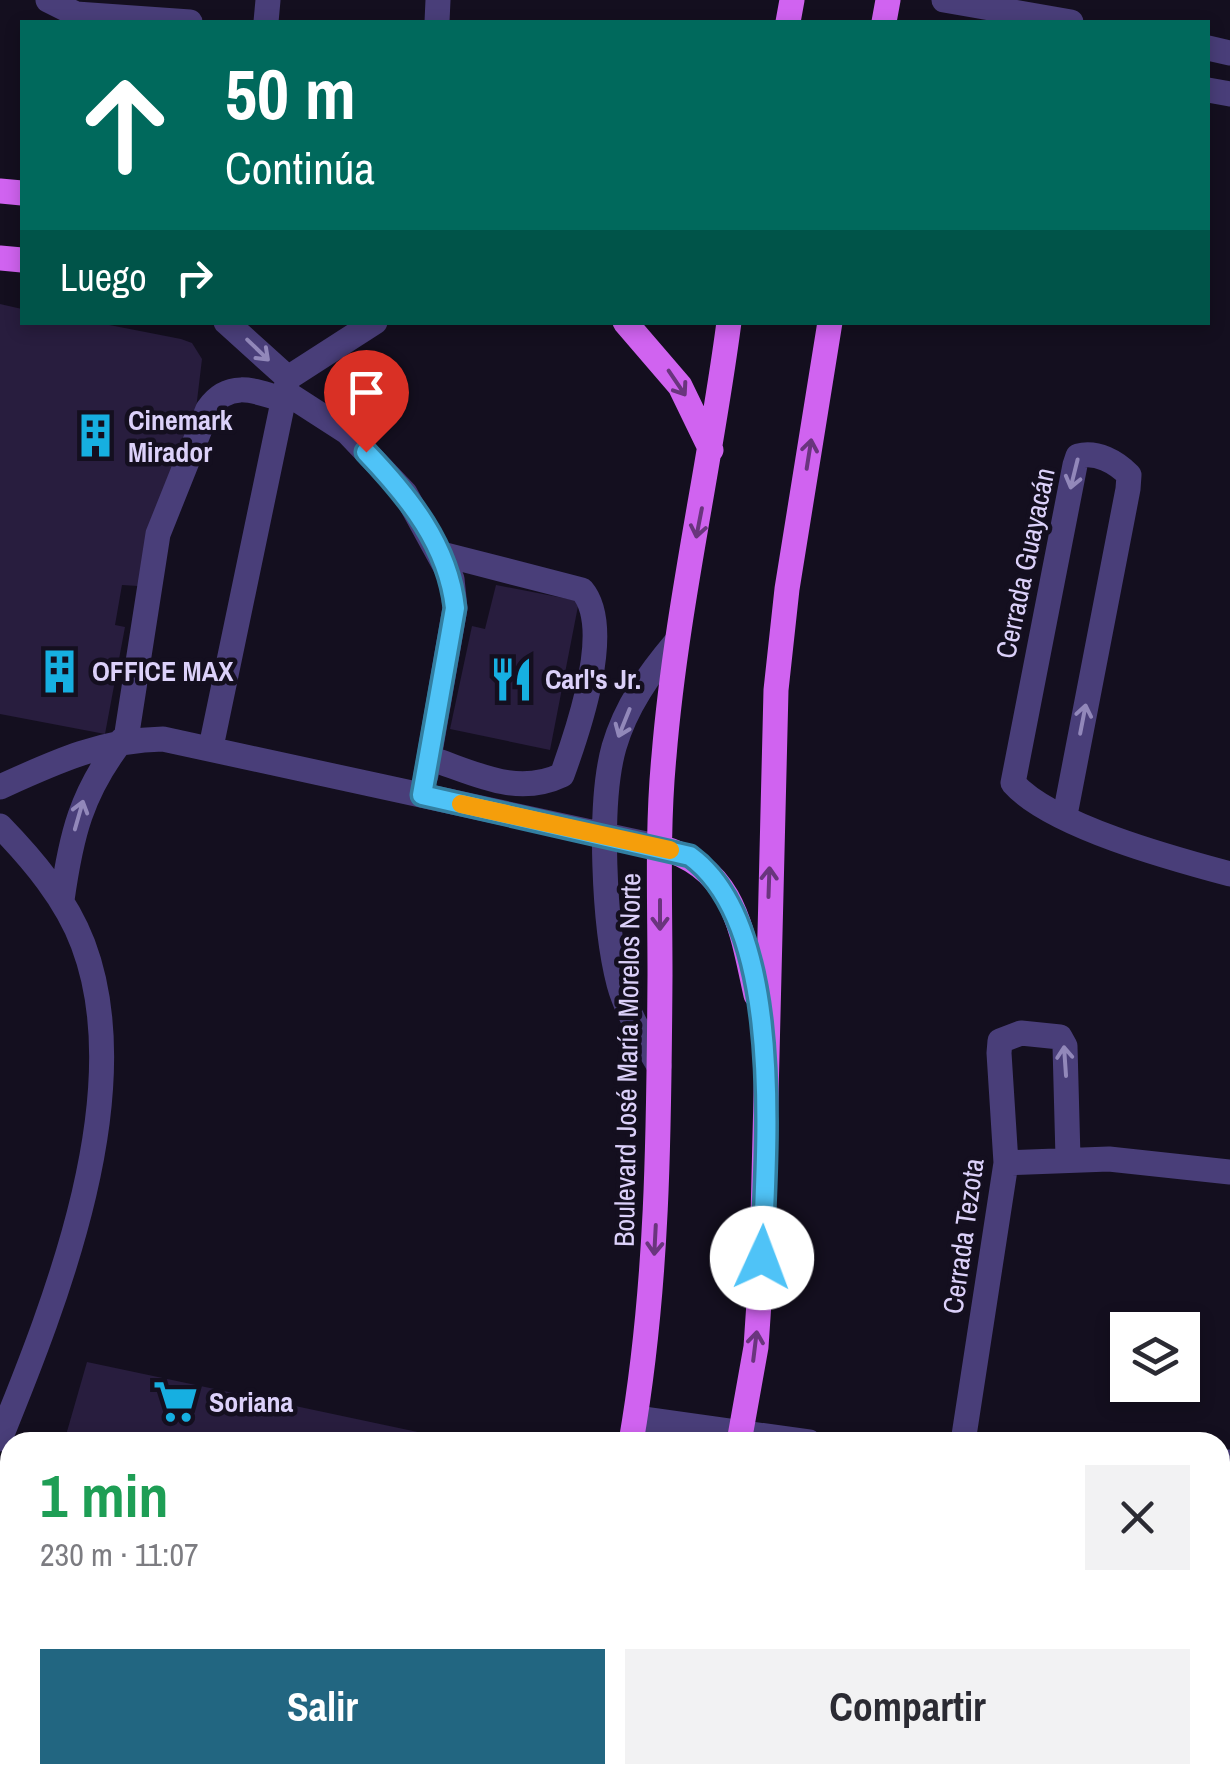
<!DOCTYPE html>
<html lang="es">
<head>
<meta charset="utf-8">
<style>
	body { margin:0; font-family:"Archivo Narrow",sans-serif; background:#f2f2f3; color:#2b2b33; height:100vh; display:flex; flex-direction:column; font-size:38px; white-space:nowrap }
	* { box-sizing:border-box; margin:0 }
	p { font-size:32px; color:#7c7c81 }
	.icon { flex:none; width:55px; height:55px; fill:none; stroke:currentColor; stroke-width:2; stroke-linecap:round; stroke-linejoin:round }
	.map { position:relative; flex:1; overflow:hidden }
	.side { position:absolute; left:0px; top:1432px; width:1230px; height:352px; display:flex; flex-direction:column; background:#fff; border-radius:30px 30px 0 0; box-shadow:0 5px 15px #0003 }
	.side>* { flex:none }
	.banner { position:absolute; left:20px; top:20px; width:1190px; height:305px; border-radius:0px; box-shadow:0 5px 15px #0003; background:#00695c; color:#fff; overflow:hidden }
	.controls { position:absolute; left:1110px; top:1312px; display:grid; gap:20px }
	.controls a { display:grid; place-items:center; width:90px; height:90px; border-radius:0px; background:#fff; box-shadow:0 5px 15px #0003; font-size:50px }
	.pin { position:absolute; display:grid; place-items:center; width:85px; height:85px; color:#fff; margin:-102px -42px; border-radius:50% 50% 50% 0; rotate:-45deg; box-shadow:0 0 10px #0007 }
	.pin .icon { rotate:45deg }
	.me { position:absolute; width:110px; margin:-55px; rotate:2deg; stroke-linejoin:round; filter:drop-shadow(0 0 8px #0008) }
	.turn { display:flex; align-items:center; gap:35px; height:210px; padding:0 40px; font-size:45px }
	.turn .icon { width:130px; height:130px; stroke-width:2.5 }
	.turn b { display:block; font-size:70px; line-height:85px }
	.then { display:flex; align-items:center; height:95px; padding:0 40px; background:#0003; gap:20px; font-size:38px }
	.round { display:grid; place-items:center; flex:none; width:105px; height:105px; border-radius:0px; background:#f2f2f3 }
	.summary { display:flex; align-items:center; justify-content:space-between; height:170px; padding:0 40px }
	h1 { font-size:60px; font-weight:800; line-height:75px; color:#1e9e55 }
	.cta { display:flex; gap:20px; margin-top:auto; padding:20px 40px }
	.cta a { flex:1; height:115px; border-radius:0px; background:#226681; color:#fff; font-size:40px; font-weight:800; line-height:115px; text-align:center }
	.cta a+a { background:#f2f2f3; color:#2b2b33 }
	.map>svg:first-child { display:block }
</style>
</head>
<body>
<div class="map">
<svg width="1230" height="1783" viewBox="0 0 1230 1783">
	<rect width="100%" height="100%" fill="#140f1f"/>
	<path fill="#281d3e" d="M0 304 22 309V322H94L181 339 192 343 202 359 194 426 138 586 122 585 115 625 125 627 105 734 0 714Z
		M496 585 579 601 550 750 450 729 472 626 485 629Z
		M87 1362 460 1441V1442H64Z
		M10 1567V1775H515L513 1783H0V1587Z"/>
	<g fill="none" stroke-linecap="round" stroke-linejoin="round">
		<path stroke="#493e79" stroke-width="25" d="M48 0 76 14 190 22
			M944 0 1071 22
			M266 22 268 0
			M437 22 438 0
			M1208 48 1230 53
			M1208 90 1230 94
			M226 322 288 378
			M285 392 347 432 405 493 452 579 455 608 426 775
			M126 739 158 534 208 409C228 380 254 390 284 400
			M211 747 288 378 375 322
			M429 758C475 773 516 797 562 775 578 731 614 628 582 590L442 554
			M0 787C55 762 102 740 163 739L660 847
			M1065 815 1128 489 1129 475C1116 462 1097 451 1078 456L1075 465 1013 783C1051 826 1174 859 1230 874
			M0 826C33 860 66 899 83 944 139 1092 57 1299 0 1439
			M62 900C71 836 81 793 122 740
			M659 1066C644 1040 627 1013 619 984 604 926 598 804 614 747 626 706 649 674 676 642
			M1006 1163 1109 1159 1230 1172
			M636 1418 809 1442
			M963 1442 1006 1163 999 1053 1000 1041 1021 1033 1060 1037 1065 1046 1068 1158
			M1220 1462H1230
			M1220 1518H1230
			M1086 1783 1088 1775"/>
		<path stroke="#d063f0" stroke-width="25" d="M788 22 792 0
			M884 22 888 0
			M0 191 22 193
			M0 258 22 260
			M625 322 680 386 711 450
			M660 847C735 868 741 928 756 995
			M631 1442C658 1287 659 1132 660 975 660 902 657 828 664 756 676 610 710 467 729 322
			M739 1442 756 1347 762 1258 776 690 787 589 830 322
			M565 1783 566 1775
			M673 1783 675 1775"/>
	</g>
	<defs><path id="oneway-shaft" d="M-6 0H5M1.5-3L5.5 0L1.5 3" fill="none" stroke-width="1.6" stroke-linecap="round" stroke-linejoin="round" transform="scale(2.5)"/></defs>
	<g stroke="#9288ba">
		<use href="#oneway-shaft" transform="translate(258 350) rotate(44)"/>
		<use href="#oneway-shaft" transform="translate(1074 474) rotate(104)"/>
		<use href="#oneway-shaft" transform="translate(1083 719) rotate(-79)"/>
		<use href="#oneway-shaft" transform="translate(624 723) rotate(112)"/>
		<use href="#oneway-shaft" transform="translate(79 815) rotate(-74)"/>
		<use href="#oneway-shaft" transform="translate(1065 1061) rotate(-94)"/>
	</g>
	<g stroke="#69357d">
		<use href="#oneway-shaft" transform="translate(677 383) rotate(56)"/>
		<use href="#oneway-shaft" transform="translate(809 454) rotate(-81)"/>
		<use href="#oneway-shaft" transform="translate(699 523) rotate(101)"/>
		<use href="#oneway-shaft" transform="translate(769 882) rotate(-88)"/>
		<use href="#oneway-shaft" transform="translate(660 915) rotate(90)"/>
		<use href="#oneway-shaft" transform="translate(655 1240) rotate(93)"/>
		<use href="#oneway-shaft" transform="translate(755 1346) rotate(-83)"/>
	</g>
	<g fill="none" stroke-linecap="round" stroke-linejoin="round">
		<defs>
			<path id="route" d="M366 452C409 497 448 545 455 608L422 795 690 856C786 926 766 1150 762 1258"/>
		</defs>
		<use href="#route" stroke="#337fa1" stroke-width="25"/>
		<use href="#route" stroke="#4fc3f7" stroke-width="18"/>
		<path stroke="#f59e0b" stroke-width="18" d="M461 804 670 850"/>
	</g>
	<defs>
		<symbol id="building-bare" viewBox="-9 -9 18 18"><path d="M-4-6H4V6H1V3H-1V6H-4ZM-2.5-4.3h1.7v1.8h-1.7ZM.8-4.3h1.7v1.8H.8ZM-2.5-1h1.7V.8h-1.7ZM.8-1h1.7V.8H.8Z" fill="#16afe1" stroke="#140f1f" stroke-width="2.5" paint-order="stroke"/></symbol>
		<symbol id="restaurant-bare" viewBox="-9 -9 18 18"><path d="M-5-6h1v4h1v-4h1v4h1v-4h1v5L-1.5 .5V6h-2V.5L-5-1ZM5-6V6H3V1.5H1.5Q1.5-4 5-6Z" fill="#16afe1" stroke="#140f1f" stroke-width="2.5" paint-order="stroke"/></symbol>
		<symbol id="supermarket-bare" viewBox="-9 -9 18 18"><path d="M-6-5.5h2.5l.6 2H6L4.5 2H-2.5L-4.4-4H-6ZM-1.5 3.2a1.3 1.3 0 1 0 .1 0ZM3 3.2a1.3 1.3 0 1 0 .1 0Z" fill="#16afe1" stroke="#140f1f" stroke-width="2.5" paint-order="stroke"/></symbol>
	</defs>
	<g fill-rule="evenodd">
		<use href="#building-bare" x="64" y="404" width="63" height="63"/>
		<use href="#building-bare" x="28" y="640" width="63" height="63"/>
		<use href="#restaurant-bare" x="480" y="648" width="63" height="63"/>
		<use href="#supermarket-bare" x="144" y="1370" width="63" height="63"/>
	</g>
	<g text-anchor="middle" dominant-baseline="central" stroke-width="9" stroke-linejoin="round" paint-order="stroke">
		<g font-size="28" font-weight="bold" fill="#dcd1fa" stroke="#140f1f" text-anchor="start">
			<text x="128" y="420">Cinemark<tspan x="128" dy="32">Mirador</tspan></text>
			<text x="92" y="671">OFFICE MAX</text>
			<text x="545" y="679">Carl's Jr.</text>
			<text x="209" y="1402">Soriana</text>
		</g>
		<g font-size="28" fill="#dcd1fa" stroke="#140f1f">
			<text transform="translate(1025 563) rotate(-78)">Cerrada Guayacán</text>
			<text transform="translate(627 1060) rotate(-89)">Boulevard José María Morelos Norte</text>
			<text transform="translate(963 1236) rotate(-82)">Cerrada Tezota</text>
		</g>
	</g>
</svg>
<div class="controls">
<a><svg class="icon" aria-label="layers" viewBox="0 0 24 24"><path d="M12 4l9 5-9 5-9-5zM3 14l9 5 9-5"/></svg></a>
</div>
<div class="pin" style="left:366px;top:452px;background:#d93025"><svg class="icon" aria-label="arrive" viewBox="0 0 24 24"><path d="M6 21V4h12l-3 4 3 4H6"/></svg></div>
<svg class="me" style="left:762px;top:1258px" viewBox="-20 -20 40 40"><circle r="19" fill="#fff"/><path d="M0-13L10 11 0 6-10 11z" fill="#4fc3f7"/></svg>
<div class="banner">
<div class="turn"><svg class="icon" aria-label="ahead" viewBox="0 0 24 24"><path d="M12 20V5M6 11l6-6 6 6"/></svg><div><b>50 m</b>Continúa</div></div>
<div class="then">Luego<svg class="icon" aria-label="right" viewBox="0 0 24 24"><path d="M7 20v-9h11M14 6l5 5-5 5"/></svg></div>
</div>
<section class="side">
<div class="summary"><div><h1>1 min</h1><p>230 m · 11:07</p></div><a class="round"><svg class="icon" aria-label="close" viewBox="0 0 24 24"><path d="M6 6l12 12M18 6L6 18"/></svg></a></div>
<div class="cta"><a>Salir</a><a>Compartir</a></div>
</section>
</div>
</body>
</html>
